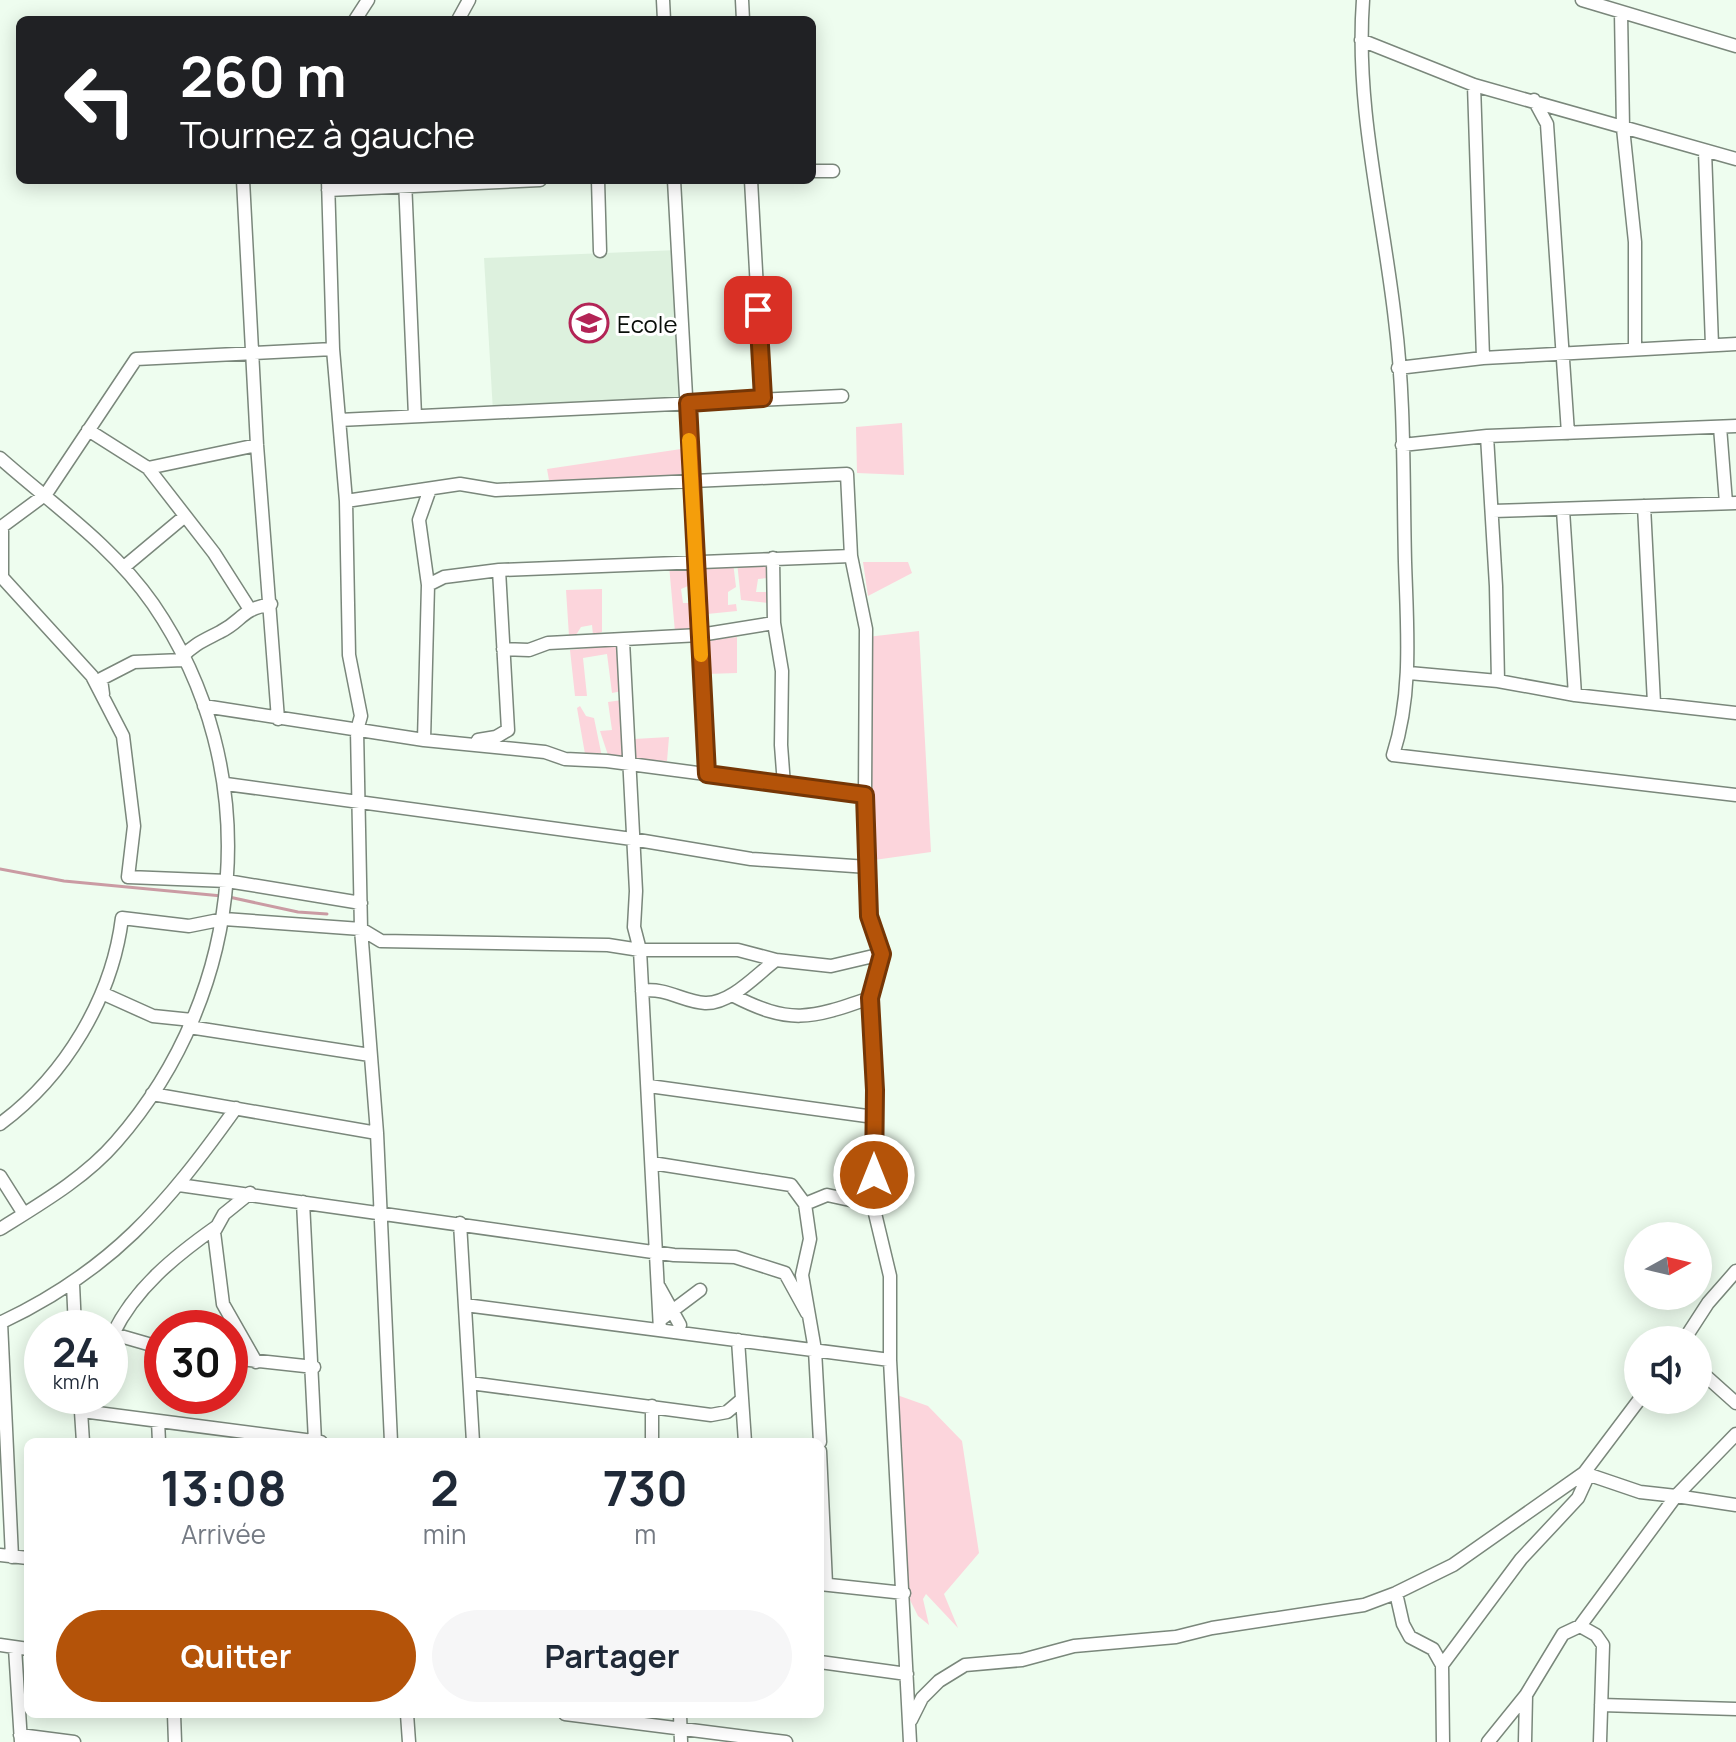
<!DOCTYPE html>
<html lang="fr">
<head>
<meta charset="utf-8">
<style>
	body { margin:0; font-family:Manrope,sans-serif; background:#f6f6f7; color:#1f2937; height:100vh; display:flex; flex-direction:column; font-size:30px; white-space:nowrap }
	* { box-sizing:border-box; margin:0 }
	p { font-size:26px; color:#747a83 }
	.icon { flex:none; width:44px; height:44px; fill:none; stroke:currentColor; stroke-width:2; stroke-linecap:round; stroke-linejoin:round }
	.map { position:relative; flex:1; overflow:hidden }
	.panel { position:absolute; left:24px; top:1438px; width:800px; height:280px; display:flex; flex-direction:column; background:#fff; border-radius:12px; box-shadow:0 4px 20px #0003 }
	.panel>* { flex:none }
	.top-card { position:absolute; left:16px; top:16px; width:800px; height:168px; border-radius:12px; box-shadow:0 4px 20px #0003; background:#202124; color:#fff; overflow:hidden }
	.needle { width:52px; rotate:82deg }
	.fabs { position:absolute; left:1624px; top:1222px; display:grid; gap:16px }
	.fabs a { display:grid; place-items:center; width:88px; height:88px; border-radius:50%; background:#fff; box-shadow:0 4px 20px #0003; font-size:40px }
	.speed { position:absolute; left:24px; top:1310px; display:flex; gap:16px; font-size:40px; font-weight:700; text-align:center }
	.speed>* { display:grid; place-content:center; width:104px; height:104px; border-radius:50%; background:#fff; box-shadow:0 4px 20px #0003; line-height:1 }
	.speed small { font-size:20px; font-weight:400 }
	.speed .limit { border:12px solid #d22; background:#fff; color:#111 }
	.pin { position:absolute; display:grid; place-items:center; width:68px; height:68px; color:#fff; margin:-34px; border-radius:16px; box-shadow:0 4px 12px #0006 }
	.me { position:absolute; width:88px; margin:-44px; rotate:0deg; stroke-linejoin:round; filter:drop-shadow(0 0 6px #0008) }
	.turn { display:flex; align-items:center; gap:28px; height:168px; padding:0 32px; font-size:36px }
	.turn .icon { width:104px; height:104px; stroke-width:2.5 }
	.turn b { display:block; font-size:56px; line-height:68px }
	.eta { display:flex; justify-content:space-evenly; align-items:center; height:136px; text-align:center }
	.eta b { font-size:48px; font-weight:700; line-height:56px }
	.cta { display:flex; gap:16px; margin-top:auto; padding:16px 32px }
	.cta a { flex:1; height:92px; border-radius:48px; background:#b45309; color:#fff; font-size:32px; font-weight:700; line-height:92px; text-align:center }
	.cta a+a { background:#f6f6f7; color:#1f2937 }
	.map>svg:first-child { display:block }
</style>
</head>
<body>
<div class="map">
<svg width="1736" height="1742" viewBox="0 0 1736 1742">
	<rect width="100%" height="100%" fill="#eefdef"/>
	<path fill="#ddf1de" d="M678 250 686 402 493 412 484 258Z"/>
	<path fill="#fcd5dc" d="M902 423 904 475 857 473 856 427Z
		M681 449V475L550 486 547 469Z
		M767 561 768 578 758 579 756 592H767L768 603 741 600 737 562Z
		M733 562 736 587 728 592V605L736 604 737 611 707 614 704 564Z
		M863 562H908L912 573 868 596Z
		M690 564 693 584 681 589 683 603H695L696 632H675L669 565Z
		M602 589V632L593 635 592 625 581 627 576 635 569 636 566 590Z
		M919 631 931 852 867 861V637Z
		M737 637V673L706 674 708 640Z
		M620 645 622 691 612 693 607 654 583 658 587 696H575L570 650Z
		M622 700 625 760 609 758 600 731 612 730 608 702Z
		M580 706 586 716 594 718 602 757 585 754 577 708Z
		M669 737 667 761 634 760V739Z
		M897 1395 928 1406 962 1441 979 1553 944 1594 958 1628 926 1594 923 1599 929 1625 918 1616 908 1596Z"/>
	<g fill="none" stroke-linecap="round" stroke-linejoin="round">
		<path stroke="#ca9ba3" stroke-width="3" d="M0 869 64 881 222 896
			M229 897 298 912 327 914"/>
		<defs>
			<path id="minor" d="M663 0 664 20
				M742 0 743 20
				M1363 0C1355 108 1383 213 1395 320 1405 399 1403 482 1405 562 1407 627 1413 693 1393 755L1736 795
				M1582 0 1736 46
				M1621 13 1623 128 1635 242V349
				M355 20 368 0
				M458 20 469 0
				M1361 40 1474 85 1736 159
				M1474 85 1483 358
				M1534 100 1547 124 1568 433
				M1705 151 1712 345
				M812 171H833
				M243 180 257 445 278 719
				M328 180 333 349 346 501 349 655 361 716 357 730 361 929 377 1133 391 1442
				M405 180 415 416
				M598 180 600 251
				M674 180 707 774
				M751 180 763 398
				M328 190 540 180
				M1398 368 1483 358 1736 344
				M339 420 842 396
				M1720 427 1726 503
				M88 430 148 468 214 553 249 608
				M1487 436 1496 586 1498 681
				M1402 445 1487 436 1736 426
				M0 458C53 505 112 545 153 604 267 770 248 991 116 1142 85 1178 40 1204 0 1229
				M148 468 257 445
				M346 501 460 484 496 490 847 474 851 556 866 629 865 795 869 916 882 954 870 998 875 1090 873 1205 890 1276V1360L910 1742
				M1644 506 1654 703
				M1563 510 1575 695
				M1493 511 1736 503
				M0 528 46 494 136 359 333 349
				M773 558 774 623 782 671 781 745 784 785
				M124 567 185 516
				M0 575 92 676 123 736 134 826 128 877 227 881 361 903
				M2 577V527
				M428 585 444 577 499 570 851 556
				M623 641 636 891 634 927 640 950 660 1330
				M503 649 529 650 548 643 700 635 774 623
				M182 657C194 644 205 640 220 632 244 620 239 610 271 604
				M1409 673 1498 681 1575 695 1736 713
				M103 694 101 679 134 662 183 660
				M204 706 424 740 545 752 565 759 607 761 865 795
				M424 740 428 585 419 520 430 489
				M478 740 496 737 508 730 499 570
				M226 784 632 839 751 859 868 867
				M642 991C666 987 683 1002 705 1003 731 1004 757 974 776 960
				M104 994 153 1016 192 1020
				M732 995C790 1025 810 1019 870 998
				M189 1027 370 1055
				M649 1086 874 1117
				M152 1094 377 1133
				M0 1124C65 1076 112 998 122 918L189 926 224 919 361 929 381 941 608 945 640 950H738L776 960 831 966 882 954
				M652 1163 791 1185 805 1204 827 1195 873 1205
				M0 1176 24 1214
				M179 1185 674 1255 735 1257 785 1273 807 1313
				M250 1193 224 1214 214 1232 223 1304 256 1362
				M303 1202 315 1441
				M805 1204 810 1239 802 1275 815 1350 820 1442
				M460 1223 473 1442
				M73 1284 75 1328
				M659 1287 680 1325
				M465 1305 890 1360
				M660 1320 700 1290
				M1 1322 12 1557
				M0 1323C111 1271 166 1206 236 1108
				M75 1323 93 1328
				M110 1333 162 1348
				M113 1334C135 1288 175 1256 216 1227
				M738 1340 745 1442
				M1684 1340 1708 1303 1736 1271
				M230 1358 314 1367
				M1698 1369 1736 1403
				M470 1383 711 1415 727 1412 740 1401
				M80 1396 83 1442
				M652 1406V1442
				M82 1411 321 1442
				M158 1421 159 1442
				M820 1451 826 1584
				M1584 1473 1640 1492 1676 1496 1736 1434
				M0 1555 28 1558
				M820 1584 904 1593
				M1396 1593 1403 1624 1410 1637 1433 1649 1442 1665 1443 1742
				M1580 1626 1676 1496 1736 1505
				M0 1645 28 1649
				M15 1648 21 1742
				M820 1662 907 1674
				M1442 1665 1521 1559 1578 1498 1589 1474
				M1601 1705 1736 1709
				M174 1714 175 1742
				M407 1714 409 1742
				M565 1714 786 1742
				M680 1714 681 1742
				M911 1720 922 1698 939 1681 965 1665 1022 1660 1074 1646 1176 1637 1212 1628 1364 1605 1396 1593 1453 1565 1584 1473 1639 1400
				M20 1735 74 1742
				M1488 1742 1526 1695
				M1525 1742 1526 1695 1563 1634 1580 1626 1596 1635 1603 1645 1600 1742"/>
		</defs>
		<use href="#minor" stroke="#7a877b" stroke-width="15"/>
		<use href="#minor" stroke="#fff" stroke-width="12"/>
	</g>
	<g fill="none" stroke-linecap="round" stroke-linejoin="round">
		<defs>
			<path id="route" d="M758 310 763 398 688 403 707 774 865 795 869 916 882 954 870 998 875 1090 874 1175"/>
		</defs>
		<use href="#route" stroke="#753606" stroke-width="20"/>
		<use href="#route" stroke="#b45309" stroke-width="14"/>
		<path stroke="#f59e0b" stroke-width="14" d="M689 440 701 655"/>
	</g>
	<defs>
		<symbol id="school-ring" viewBox="-11 -11 22 22"><circle r="9.5" fill="#fff" stroke="#b32456" stroke-width="1.5"/><path d="M0-5L7-2L0 1L-7-2ZM-4 1L0 2.5L4 1V4Q0 6-4 4Z" fill="#b32456"/></symbol>
	</defs>
	<g fill-rule="evenodd">
		<use href="#school-ring" x="567" y="301" width="44" height="44"/>
	</g>
	<g text-anchor="middle" dominant-baseline="central" stroke-width="6" stroke-linejoin="round" paint-order="stroke">
		<g font-size="24" fill="#090e09" stroke="#fff" text-anchor="start">
			<text x="617" y="323">Ecole</text>
		</g>
	</g>
</svg>
<div class="fabs">
<a><svg class="needle" viewBox="-14 -14 28 28"><path d="M0-13l5 13h-10z" fill="#e53935"/><path d="M0 13l5-13h-10z" fill="#747a83"/></svg></a>
<a><svg class="icon" aria-label="sound" viewBox="0 0 24 24"><path d="M4 9h4l5-4v14l-5-4H4zM17 9q2 3 0 6"/></svg></a>
</div>
<div class="speed"><div>24<small>km/h</small></div><div class="limit">30</div></div>
<div class="pin" style="left:758px;top:310px;background:#d93025"><svg class="icon" aria-label="arrive" viewBox="0 0 24 24"><path d="M6 21V4h12l-3 4 3 4H6"/></svg></div>
<svg class="me" style="left:874px;top:1175px" viewBox="-20 -20 40 40"><circle r="17" fill="#b45309" stroke="#fff" stroke-width="3"/><path d="M0-11L8 9 0 5-8 9z" fill="#fff"/></svg>
<div class="top-card">
<div class="turn"><svg class="icon" aria-label="left" viewBox="0 0 24 24"><path d="M17 20v-9H6M10 6l-5 5 5 5"/></svg><div><b>260 m</b>Tournez à gauche</div></div>
</div>
<section class="panel">
<div class="eta">
<div><b>13:08</b><p>Arrivée</p></div>
<div><b>2</b><p>min</p></div>
<div><b>730</b><p>m</p></div>
</div>
<div class="cta"><a>Quitter</a><a>Partager</a></div>
</section>
</div>
</body>
</html>
